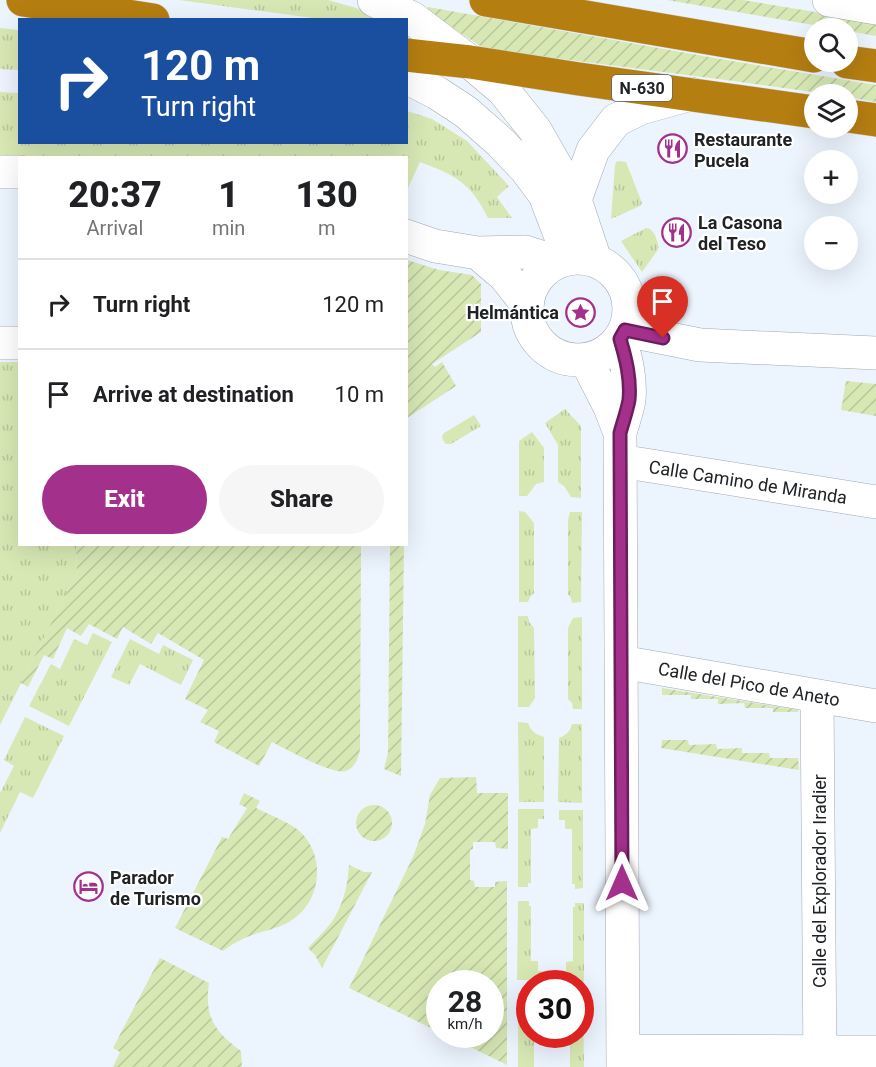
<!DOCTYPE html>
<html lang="en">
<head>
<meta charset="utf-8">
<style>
	body { margin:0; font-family:Roboto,sans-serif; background:#f6f6f6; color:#202124; height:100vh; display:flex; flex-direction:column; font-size:22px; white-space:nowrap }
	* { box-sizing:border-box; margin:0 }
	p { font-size:20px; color:#757577 }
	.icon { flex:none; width:33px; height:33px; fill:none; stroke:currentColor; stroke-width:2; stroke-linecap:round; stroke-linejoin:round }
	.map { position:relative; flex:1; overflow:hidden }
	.details { position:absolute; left:18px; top:156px; width:390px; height:390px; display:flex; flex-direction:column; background:#fff; border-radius:0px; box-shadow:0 6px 24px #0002 }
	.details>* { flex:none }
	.guide { position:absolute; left:18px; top:18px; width:390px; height:126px; border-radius:0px; box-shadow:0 6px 24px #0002; background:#1a4fa0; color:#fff; overflow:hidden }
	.buttons { position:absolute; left:804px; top:18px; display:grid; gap:12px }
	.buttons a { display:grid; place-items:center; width:54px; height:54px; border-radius:50%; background:#fff; box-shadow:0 6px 24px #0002; font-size:30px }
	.speed { position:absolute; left:426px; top:970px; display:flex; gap:12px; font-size:30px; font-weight:700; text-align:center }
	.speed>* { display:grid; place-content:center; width:78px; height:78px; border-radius:50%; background:#fff; box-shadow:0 6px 24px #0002; line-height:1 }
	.speed small { font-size:15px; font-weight:400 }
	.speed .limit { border:9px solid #d22; background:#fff; color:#111 }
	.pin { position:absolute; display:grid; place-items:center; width:51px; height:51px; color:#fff; margin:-62px -26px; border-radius:50% 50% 50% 0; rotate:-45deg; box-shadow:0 0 6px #0007 }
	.pin .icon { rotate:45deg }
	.me { position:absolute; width:66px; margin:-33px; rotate:0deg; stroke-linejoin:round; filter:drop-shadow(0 0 4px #0008) }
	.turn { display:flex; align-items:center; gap:21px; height:126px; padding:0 24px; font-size:27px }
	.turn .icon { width:78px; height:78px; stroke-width:2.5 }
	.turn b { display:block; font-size:42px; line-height:51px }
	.eta { display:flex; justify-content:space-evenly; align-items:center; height:102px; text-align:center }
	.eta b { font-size:36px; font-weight:800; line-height:42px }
	.action { display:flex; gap:12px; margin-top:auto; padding:12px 24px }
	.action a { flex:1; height:69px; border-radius:36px; background:#a3308a; color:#fff; font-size:24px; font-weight:800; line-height:69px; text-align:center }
	.action a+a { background:#f6f6f6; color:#202124 }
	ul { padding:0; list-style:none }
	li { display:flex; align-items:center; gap:18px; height:90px; padding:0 24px; border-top:2px solid #e0e0e0 }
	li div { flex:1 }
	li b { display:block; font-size:22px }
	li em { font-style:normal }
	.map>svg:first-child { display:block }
</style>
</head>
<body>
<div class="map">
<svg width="876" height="1067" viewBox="0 0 876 1067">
	<defs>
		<pattern id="grass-tufts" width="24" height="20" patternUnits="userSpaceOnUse" patternTransform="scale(1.5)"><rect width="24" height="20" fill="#d7e8b4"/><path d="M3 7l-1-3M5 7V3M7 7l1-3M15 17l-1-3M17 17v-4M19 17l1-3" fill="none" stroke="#b8c79b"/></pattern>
		<pattern id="garden-furrows" width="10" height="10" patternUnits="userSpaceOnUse" patternTransform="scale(1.5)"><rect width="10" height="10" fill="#d7e8b4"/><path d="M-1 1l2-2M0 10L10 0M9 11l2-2" fill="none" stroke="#b8c79b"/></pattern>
	</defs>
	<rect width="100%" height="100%" fill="#ecf4fe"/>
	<path fill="url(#grass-tufts)" d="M179 0H328L356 8 379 19H320Z
		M0 28 19 30V70L0 69Z
		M0 92 19 93 20 142H406L407 111 432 119 467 141 509 186 497 197 512 218H488C471 183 455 175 420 162L407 190 406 158 0 157Z
		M617 161 626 162 642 203 640 206 611 219 615 165Z
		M646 228C654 228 657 240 659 247L657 251 642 272 621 241Z
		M0 362H19L20 544 76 545 77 572 0 725Z
		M565 409 581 426V498L571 497 564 486 558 482V445L545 423Z
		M474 415 481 426 451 444H446L443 440 442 436 444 433Z
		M532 432 544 448V482L536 484 527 496H519V441Z
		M519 511 525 512 534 523V593L530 597 528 602H519Z
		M570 512H582L581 602 572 603 571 598 568 594V520Z
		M518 616H528L529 622 534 628 535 698 529 707H518Z
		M582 617V709H573L572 703 568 699V628L573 618Z
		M93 633 112 642 69 726 29 706 51 664 60 669 74 639 87 645Z
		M130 639 159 654 163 645 193 660 181 685 140 664 129 685 111 677Z
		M25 717 64 736 33 798 20 792 0 833V793L14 766 4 760Z
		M518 722 528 723C531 731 535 734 544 737V802H519Z
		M572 724H582V803L558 802 559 738C567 735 570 731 572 724Z
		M518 809H544V819H538V828L531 829V883H528V887H518Z
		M559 810H583V888L575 889V884H572V829H565V820H559Z
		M518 901H529V906H531V961H538V971H545V980H517Z
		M575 903H584V981H559V971H566V962L573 961V907H575Z
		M518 993H529L530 1035H534V1067H518Z
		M581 995H583L584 1067H570V1035H580Z"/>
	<path fill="url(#garden-furrows)" d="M667 0H743L876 22V36L848 31V28H831Z
		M428 7 726 60 876 85V102L848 97V94H827L726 80 485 49 428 12Z
		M407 260 439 270 472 275 481 284V332L432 364 435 367 442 362 456 386 407 418Z
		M846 381 876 384V416L841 410Z
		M76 545H361L360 749C359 757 355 768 346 771 332 775 286 749 272 742L259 766 214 742 219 731 200 722 208 710 185 699 204 660 158 633 151 644 123 627 117 639 89 624 81 636 67 628 53 659 44 655 28 687 21 683 77 572Z
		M390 545H404L401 776 384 769 388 753Z
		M662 688 798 710V712H773V708H745L744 703 718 704V699H691V695H662Z
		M662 740H688L689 745 716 744 717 749 742 748V753H769L770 758H798L799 770 661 748Z
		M476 777 477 793H508V849L496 848 495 842H473V849L470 850V880L474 881 475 887H495V882L507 881V1065L446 1035H490V984H440L439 1032 349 988 413 857 425 824 430 795 440 778Z
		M244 793 260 801 256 808C268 814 286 821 297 829 328 854 322 905 287 923 276 929 263 931 252 935 241 939 232 944 223 951L175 928 222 837 228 839 247 808 239 804Z
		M356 823a18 18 0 1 1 36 0a18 18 0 1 1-36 0Z
		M349 865 364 872H372L322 968 315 955 308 948C315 940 324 932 331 923 343 906 348 885 349 865Z
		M160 958 209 983C204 1017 215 1032 241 1051L242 1067H113L120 1052 113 1048Z"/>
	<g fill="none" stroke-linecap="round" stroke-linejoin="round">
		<defs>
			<path id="minor" d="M374 0 412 18 470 62 503 90 535 130 575 200 595 260
				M829 0 876 8
				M406 77 437 93 466 112 500 142 525 168 545 195 569 258
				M0 172H20
				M575 200 593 150 616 120 641 108 691 94
				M406 236 435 246 478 253 525 252 556 262
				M478 253 505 276 527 304
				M527 309a51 51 0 1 1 102 0a51 51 0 1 1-102 0Z
				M625 330 700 345 876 353
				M620 339C626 359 631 379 629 400 627 411 623 422 620 433L623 1067
				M0 343H20
				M586 360 610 407 620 433
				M620 461 876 502
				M621 662 876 706
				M817 696 820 1067
				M623 1051 876 1052"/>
			<path id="highway" d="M23 0 153 20
				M486 0 814 56
				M406 55 470 62 579 79 814 112
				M847 62 876 66
				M848 116 876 120"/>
		</defs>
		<use href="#minor" stroke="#a2a9b2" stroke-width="34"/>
		<use href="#highway" stroke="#d2d3d4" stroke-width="34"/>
		<use href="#minor" stroke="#fff" stroke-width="33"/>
		<use href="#highway" stroke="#b57e11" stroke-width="33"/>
	</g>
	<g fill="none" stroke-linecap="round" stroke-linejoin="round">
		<defs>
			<path id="route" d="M622 883 620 433C623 422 627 411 629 400 631 379 626 359 620 339L625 330 663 338"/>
		</defs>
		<use href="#route" stroke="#6a1f5a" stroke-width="15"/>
		<use href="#route" stroke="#a3308a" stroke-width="10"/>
	</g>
	<defs>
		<symbol id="restaurant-ring" viewBox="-11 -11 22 22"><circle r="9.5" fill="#fff" stroke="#a3308a" stroke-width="1.5"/><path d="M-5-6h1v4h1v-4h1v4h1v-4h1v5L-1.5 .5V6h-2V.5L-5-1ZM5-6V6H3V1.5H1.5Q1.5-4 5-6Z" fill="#a3308a"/></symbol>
		<symbol id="sight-ring" viewBox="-11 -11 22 22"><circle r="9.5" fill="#fff" stroke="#a3308a" stroke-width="1.5"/><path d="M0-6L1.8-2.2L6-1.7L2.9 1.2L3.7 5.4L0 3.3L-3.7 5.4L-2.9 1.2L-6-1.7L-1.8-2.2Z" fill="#a3308a"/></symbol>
		<symbol id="hotel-ring" viewBox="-11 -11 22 22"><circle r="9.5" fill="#fff" stroke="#a3308a" stroke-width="1.5"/><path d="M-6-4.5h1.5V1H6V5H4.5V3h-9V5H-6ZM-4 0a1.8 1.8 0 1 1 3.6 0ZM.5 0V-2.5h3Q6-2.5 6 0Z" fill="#a3308a"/></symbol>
	</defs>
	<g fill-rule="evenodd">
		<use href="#restaurant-ring" x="656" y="132" width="33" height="33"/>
		<use href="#restaurant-ring" x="660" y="216" width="33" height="33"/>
		<use href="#sight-ring" x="564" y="296" width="33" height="33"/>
		<use href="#hotel-ring" x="72" y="870" width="33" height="33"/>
	</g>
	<g text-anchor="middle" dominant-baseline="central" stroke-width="4.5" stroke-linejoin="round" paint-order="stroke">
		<rect fill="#fff" stroke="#636567" stroke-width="1.5" x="612" y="75" width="60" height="26" rx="4.5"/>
		<g font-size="16" font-weight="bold" fill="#202326">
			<text x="642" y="88">N-630</text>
		</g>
		<g font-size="18" font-weight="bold" fill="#202326" stroke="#fff" text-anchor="start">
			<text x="694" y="139">Restaurante<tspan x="694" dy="21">Pucela</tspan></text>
			<text x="698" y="222">La Casona<tspan x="698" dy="21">del Teso</tspan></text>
			<text x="559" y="312" text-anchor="end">Helmántica</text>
			<text x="110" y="877">Parador<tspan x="110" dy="21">de Turismo</tspan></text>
		</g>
		<g font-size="18" fill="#202326" stroke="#fff">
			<text transform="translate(748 482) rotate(9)">Calle Camino de Miranda</text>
			<text transform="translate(749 684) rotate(10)">Calle del Pico de Aneto</text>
			<text transform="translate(819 881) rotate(-90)">Calle del Explorador Iradier</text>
		</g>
	</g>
</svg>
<div class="buttons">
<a><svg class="icon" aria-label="search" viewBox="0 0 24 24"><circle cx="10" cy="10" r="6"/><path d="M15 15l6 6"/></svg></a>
<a><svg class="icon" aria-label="layers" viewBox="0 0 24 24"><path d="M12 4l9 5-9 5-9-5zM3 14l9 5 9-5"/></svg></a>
<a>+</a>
<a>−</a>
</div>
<div class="speed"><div>28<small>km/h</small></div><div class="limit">30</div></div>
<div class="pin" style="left:663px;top:338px;background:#d93025"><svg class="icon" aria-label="arrive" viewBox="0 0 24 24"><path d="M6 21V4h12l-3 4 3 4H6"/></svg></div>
<svg class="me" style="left:622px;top:883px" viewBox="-20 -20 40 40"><path d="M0-17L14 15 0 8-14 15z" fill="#a3308a" stroke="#fff" stroke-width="4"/></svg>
<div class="guide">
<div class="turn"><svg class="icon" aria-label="right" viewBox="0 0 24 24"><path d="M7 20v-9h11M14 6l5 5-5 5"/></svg><div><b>120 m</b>Turn right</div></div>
</div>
<section class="details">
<div class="eta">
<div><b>20:37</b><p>Arrival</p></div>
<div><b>1</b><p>min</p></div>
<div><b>130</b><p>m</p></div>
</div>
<ul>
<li><svg class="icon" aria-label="right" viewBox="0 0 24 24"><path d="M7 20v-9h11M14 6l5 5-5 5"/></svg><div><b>Turn right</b></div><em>120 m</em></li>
<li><svg class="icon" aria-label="arrive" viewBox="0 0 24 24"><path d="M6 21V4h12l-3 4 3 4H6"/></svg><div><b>Arrive at destination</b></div><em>10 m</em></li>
</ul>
<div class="action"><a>Exit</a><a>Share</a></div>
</section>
</div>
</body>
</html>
